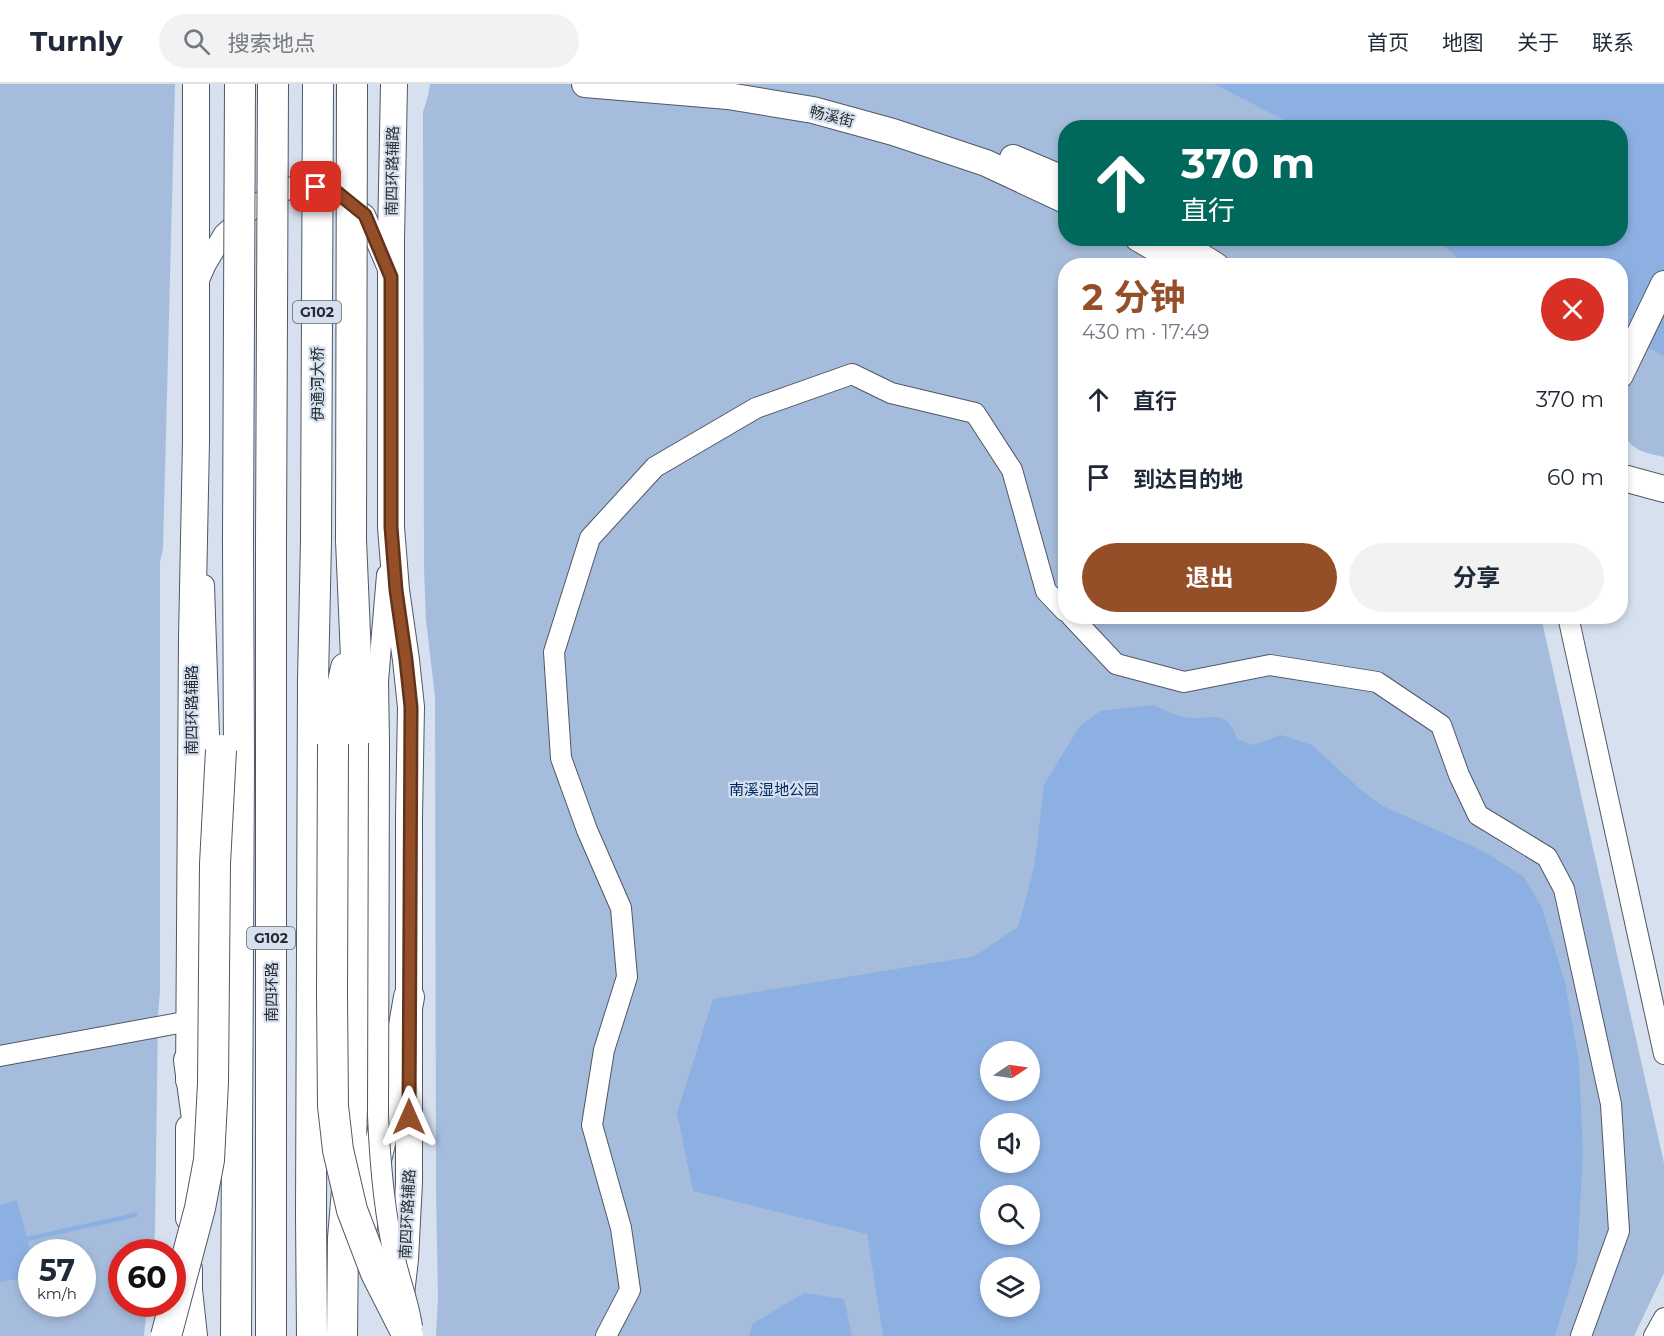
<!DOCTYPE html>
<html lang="zh">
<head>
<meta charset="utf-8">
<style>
	body { margin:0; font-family:Montserrat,"Noto Sans SC",sans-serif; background:#f2f2f3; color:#1f2937; height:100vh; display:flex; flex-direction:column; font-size:22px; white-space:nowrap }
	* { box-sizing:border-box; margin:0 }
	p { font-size:20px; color:#747a83 }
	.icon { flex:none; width:33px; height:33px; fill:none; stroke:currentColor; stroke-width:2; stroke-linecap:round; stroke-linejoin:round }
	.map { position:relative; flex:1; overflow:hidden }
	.details { position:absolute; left:1058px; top:174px; width:570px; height:366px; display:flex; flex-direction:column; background:#fff; border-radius:24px; box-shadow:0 3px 9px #0003 }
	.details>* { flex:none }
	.top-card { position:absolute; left:1058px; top:36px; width:570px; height:126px; border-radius:24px; box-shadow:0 3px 9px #0003; background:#00695c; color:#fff; overflow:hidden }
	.needle { width:39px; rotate:77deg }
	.controls { position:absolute; left:980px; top:957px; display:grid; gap:12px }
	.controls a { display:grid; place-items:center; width:60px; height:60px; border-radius:50%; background:#fff; box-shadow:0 3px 9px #0003; font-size:30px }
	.speed { position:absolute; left:18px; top:1155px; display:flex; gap:12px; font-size:30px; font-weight:700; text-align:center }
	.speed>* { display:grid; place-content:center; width:78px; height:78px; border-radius:50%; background:#fff; box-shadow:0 3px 9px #0003; line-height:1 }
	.speed small { font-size:15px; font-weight:400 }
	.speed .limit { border:9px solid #d22; background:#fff; color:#111 }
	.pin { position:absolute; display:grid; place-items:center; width:51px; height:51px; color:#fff; margin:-26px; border-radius:12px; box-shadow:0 3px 9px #0006 }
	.me { position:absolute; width:66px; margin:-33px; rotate:0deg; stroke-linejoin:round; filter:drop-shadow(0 0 4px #0008) }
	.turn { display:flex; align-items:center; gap:21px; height:126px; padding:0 24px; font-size:27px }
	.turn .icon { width:78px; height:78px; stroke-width:2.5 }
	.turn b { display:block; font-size:42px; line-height:51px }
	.round { display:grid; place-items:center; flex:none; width:63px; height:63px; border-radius:32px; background:#f2f2f3 }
	.summary { display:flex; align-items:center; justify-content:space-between; height:102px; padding:0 24px }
	h1 { font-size:36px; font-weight:700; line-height:45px; color:#954f28 }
	.action { display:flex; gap:12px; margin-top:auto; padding:12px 24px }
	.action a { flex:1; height:69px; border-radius:36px; background:#954f28; color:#fff; font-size:24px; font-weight:700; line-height:69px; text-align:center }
	.action a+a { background:#f2f2f3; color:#1f2937 }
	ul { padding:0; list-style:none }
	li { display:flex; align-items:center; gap:18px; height:78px; padding:0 24px }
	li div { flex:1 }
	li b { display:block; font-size:22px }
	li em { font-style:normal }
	header { display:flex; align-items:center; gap:36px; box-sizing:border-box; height:84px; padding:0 30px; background:#fff; border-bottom:2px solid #e0e1e3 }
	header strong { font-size:28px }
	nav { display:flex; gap:33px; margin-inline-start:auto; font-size:21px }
	.search { width:420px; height:54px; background:#f2f2f3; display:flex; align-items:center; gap:15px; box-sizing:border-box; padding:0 21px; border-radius:33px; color:#747a83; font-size:22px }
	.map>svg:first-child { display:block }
</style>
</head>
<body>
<header>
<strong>Turnly</strong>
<div class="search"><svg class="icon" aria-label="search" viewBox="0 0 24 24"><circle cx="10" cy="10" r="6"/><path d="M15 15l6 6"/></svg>搜索地点</div>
<nav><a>首页</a><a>地图</a><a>关于</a><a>联系</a></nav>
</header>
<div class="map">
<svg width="1664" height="1252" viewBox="0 0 1664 1252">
	<rect width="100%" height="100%" fill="#d6e0ef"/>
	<path fill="#a6bcdc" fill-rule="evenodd" d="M0 0H175L163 465 160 478V908L158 931 155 1147 153 1168H122V1220H147L144 1252H0ZM32 1168H82V1220H32Z
		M430 0H1664V373C1642 368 1633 367 1621 347L1620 182H1065V532L1541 533 1664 1079V1189L1634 1252H436L438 1214 436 1105 435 613 426 536 424 485 423 28 428 12ZM1065 44H1620V154H1065ZM990 968H1029V1006H990ZM990 1040H1029V1078H990ZM990 1112H1029V1150H990ZM990 1184H1029V1222H990Z"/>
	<path fill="#8db0e3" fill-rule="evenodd" d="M1214 0H1664V272L1620 249V182L1466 181 1437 155 1620 154V44L1298 43Z
		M1153 621C1163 625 1173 631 1184 633 1209 638 1227 621 1237 655L1253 661 1281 651 1312 661 1361 706 1383 722 1483 767 1524 793 1542 824 1565 898 1579 978 1583 1069 1577 1178 1555 1252H883L867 1150 693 1107 677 1029 713 915 975 872 1018 843 1034 784 1044 701 1079 643 1100 627ZM990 968H1029V1006H990ZM990 1040H1029V1078H990ZM990 1112H1029V1150H990ZM990 1184H1029V1222H990Z
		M17 1116 31 1171V1193L0 1198V1121Z
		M804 1209 844 1215 852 1252H749L752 1240Z"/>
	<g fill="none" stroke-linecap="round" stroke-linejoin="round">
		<path stroke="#8db0e3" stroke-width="4.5" d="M23 1156 135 1131"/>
		<defs>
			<path id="minor" d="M198 198 206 180 224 150 260 118 297 101 334 106 365 131 388 185
				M204 501 210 681
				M1071 532 1116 580 1184 598 1270 581 1377 598 1441 641 1459 691 1478 731 1547 773 1564 805 1611 1020 1619 1147 1581 1252
				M1568 532 1664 970
				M379 659 378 597 387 491
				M0 972 190 937
				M606 1252 630 1206 621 1144 592 1041 604 966 627 893 621 824 587 746 561 674 554 568 590 454 655 383 756 324 852 290 891 309 975 329 1012 386 1046 507 1065 527
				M1654 1252 1664 1234"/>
			<path id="major" d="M394 0 391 155V443L396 506 406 576 411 623 409 733V1098L405 1175 401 1210
				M585 0 728 12 813 26 893 48 986 79 1065 116
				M1013 74 1065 96
				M1138 154 1186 182
				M1173 155 1216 182
				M1620 291 1664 200
				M1620 393 1664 405
				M189 996 192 554 196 357V0
				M189 1134V1044
				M189 1185V1206L194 1252"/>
			<path id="highway" d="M271 456V1252
				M333 643 346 584
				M189 976 202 1071
				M361 1148 366 1117 392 1010 409 913
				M236 1252 239 678 238 456
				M312 1252 311 1131 313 596 316 457
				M342 1252 343 1154 351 1058 358 822V621L351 456"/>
		</defs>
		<use href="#minor" stroke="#505865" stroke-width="22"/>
		<use href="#major" stroke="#505865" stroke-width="28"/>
		<use href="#highway" stroke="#505865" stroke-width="32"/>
		<use href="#minor" stroke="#fff" stroke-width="20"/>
		<use href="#major" stroke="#fff" stroke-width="26"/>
		<use href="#highway" stroke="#fff" stroke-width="30"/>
		<defs>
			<path id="minor-bridge" d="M379 659 378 1031C380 1080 384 1128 395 1175 400 1198 409 1220 412 1243"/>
			<path id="highway-bridge" d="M238 456 240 0
				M271 456 273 0
				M351 456 352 0
				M316 457 318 0
				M333 660 332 911 333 1022 338 1066 352 1126 376 1189 408 1252
				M166 1252 200 1124 209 1076 213 999 215 780 221 666"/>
		</defs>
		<use href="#minor-bridge" stroke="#505865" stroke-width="22" stroke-linecap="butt"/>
		<use href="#highway-bridge" stroke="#505865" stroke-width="32" stroke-linecap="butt"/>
		<use href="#minor-bridge" stroke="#fff" stroke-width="20"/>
		<use href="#highway-bridge" stroke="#fff" stroke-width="30"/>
	</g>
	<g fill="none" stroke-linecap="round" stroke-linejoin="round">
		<defs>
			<path id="route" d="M316 103 334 106 365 131 391 193V443L396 506 406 576 411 623 409 1033"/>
		</defs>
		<use href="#route" stroke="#61331a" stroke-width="15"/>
		<use href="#route" stroke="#954f28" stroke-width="10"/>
	</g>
	<g text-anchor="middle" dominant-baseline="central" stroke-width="4.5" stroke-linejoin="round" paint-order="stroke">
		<g fill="#d6e0ef" stroke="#5d636b" stroke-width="1.5">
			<rect x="293" y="217" width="48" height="22" rx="4.5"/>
			<rect x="247" y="843" width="48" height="22" rx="4.5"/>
		</g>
		<g font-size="14" font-weight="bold" fill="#292d33">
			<text x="317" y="228">G102</text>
			<text x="271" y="854">G102</text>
		</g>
		<g font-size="15" fill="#292d33" stroke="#d6e0ef">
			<text transform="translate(832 32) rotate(14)">畅溪街</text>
			<text transform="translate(392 87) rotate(-89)">南四环路辅路</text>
			<text transform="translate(317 300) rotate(-90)">伊通河大桥</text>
			<text transform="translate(191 626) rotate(-90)">南四环路辅路</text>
			<text transform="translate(271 908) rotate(-90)">南四环路</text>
			<text transform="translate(407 1130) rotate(-87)">南四环路辅路</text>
		</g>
		<g font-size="15" fill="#002863" stroke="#d6e0ef">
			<text x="774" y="705">南溪湿地公园</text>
		</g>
	</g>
</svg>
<div class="controls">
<a><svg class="needle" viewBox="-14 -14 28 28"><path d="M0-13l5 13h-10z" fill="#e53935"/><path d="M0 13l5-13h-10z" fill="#747a83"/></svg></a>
<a><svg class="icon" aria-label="sound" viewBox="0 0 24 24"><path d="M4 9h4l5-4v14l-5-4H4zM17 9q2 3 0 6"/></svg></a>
<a><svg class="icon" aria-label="search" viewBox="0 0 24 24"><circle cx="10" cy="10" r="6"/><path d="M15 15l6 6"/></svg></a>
<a><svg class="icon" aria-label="layers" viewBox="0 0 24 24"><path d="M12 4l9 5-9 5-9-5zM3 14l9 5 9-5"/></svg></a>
</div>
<div class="speed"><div>57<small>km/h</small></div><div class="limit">60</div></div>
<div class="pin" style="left:316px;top:103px;background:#d93025"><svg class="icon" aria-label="arrive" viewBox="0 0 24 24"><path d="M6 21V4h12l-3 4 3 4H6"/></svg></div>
<svg class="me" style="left:409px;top:1033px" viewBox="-20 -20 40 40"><path d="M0-17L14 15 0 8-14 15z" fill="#954f28" stroke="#fff" stroke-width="4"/></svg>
<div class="top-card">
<div class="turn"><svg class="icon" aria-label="ahead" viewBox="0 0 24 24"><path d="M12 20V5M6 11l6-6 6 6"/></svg><div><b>370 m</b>直行</div></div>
</div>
<section class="details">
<div class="summary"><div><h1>2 分钟</h1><p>430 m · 17:49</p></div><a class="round" style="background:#d93025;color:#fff"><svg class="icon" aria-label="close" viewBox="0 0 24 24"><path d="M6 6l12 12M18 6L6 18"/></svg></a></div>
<ul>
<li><svg class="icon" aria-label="ahead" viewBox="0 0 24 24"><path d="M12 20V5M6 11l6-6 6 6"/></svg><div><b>直行</b></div><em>370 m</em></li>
<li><svg class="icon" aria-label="arrive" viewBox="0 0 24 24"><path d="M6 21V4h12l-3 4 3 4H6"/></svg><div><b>到达目的地</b></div><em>60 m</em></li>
</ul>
<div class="action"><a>退出</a><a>分享</a></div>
</section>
</div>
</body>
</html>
